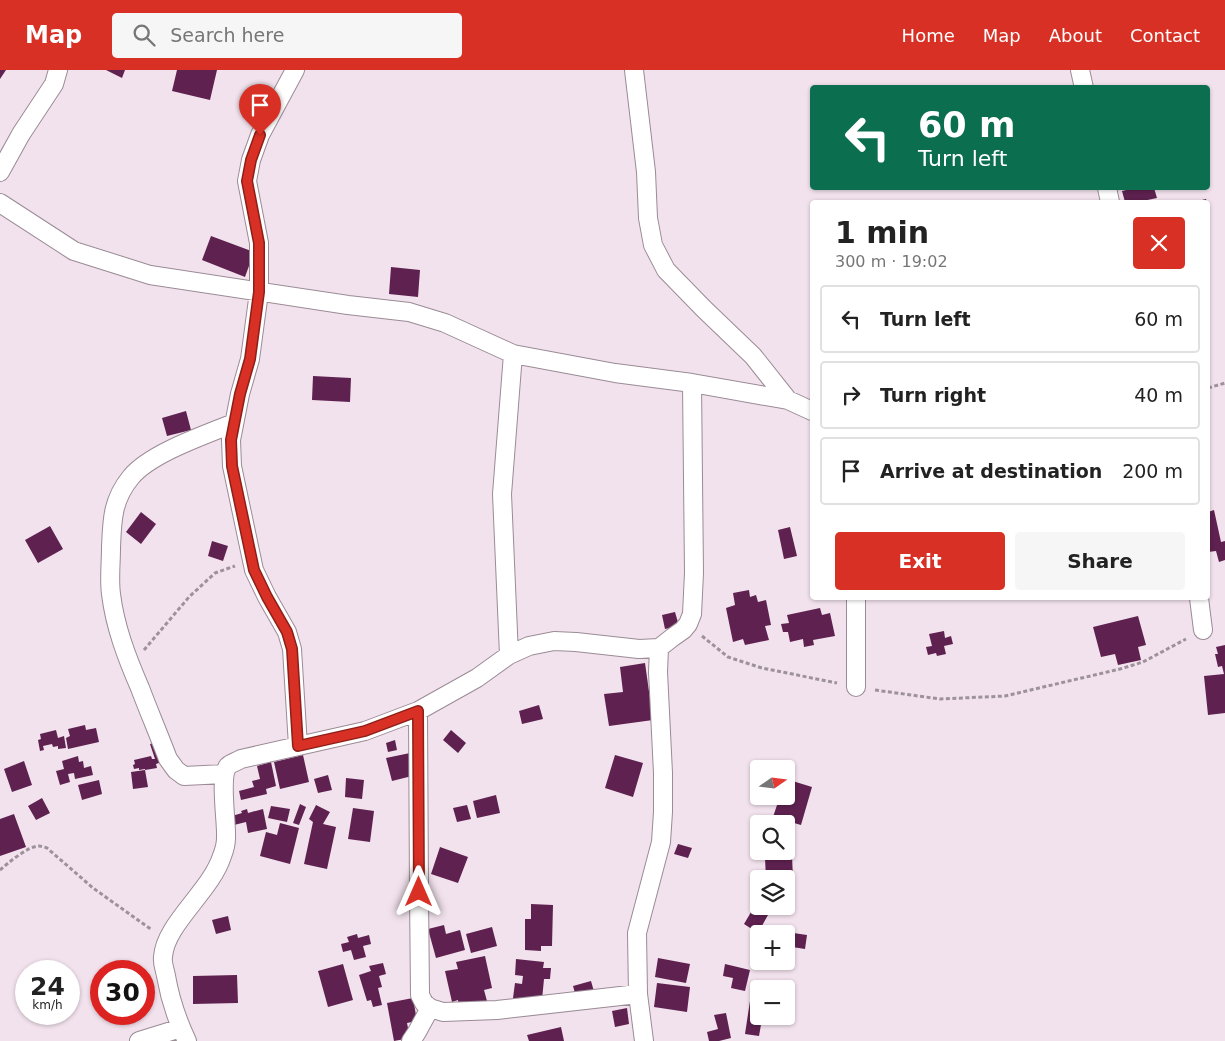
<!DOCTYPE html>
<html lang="en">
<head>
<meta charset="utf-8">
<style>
	body { margin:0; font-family:"DejaVu Sans",sans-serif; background:#f6f6f6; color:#222; height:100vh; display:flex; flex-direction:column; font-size:19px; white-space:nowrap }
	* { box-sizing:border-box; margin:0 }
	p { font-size:16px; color:#767676 }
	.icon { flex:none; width:28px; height:28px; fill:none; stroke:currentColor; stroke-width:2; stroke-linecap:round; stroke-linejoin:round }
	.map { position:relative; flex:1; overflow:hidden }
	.details { position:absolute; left:810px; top:130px; width:400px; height:400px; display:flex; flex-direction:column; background:#fff; border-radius:5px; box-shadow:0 1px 4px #0004 }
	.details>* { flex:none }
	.top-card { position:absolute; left:810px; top:15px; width:400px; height:105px; border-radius:5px; box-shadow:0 1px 4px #0004; background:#0b6e4f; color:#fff; overflow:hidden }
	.needle { width:32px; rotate:76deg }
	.tools { position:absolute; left:750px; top:690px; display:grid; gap:10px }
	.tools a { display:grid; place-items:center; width:45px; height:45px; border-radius:5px; background:#fff; box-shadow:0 1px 4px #0004; font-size:25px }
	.speed { position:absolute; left:15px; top:890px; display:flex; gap:10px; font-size:25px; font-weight:700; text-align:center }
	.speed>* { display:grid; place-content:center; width:65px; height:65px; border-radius:50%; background:#fff; box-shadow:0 1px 4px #0004; line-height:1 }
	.speed small { font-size:12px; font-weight:400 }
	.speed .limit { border:8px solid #d22; background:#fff; color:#111 }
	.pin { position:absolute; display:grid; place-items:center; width:42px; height:42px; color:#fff; margin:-51px -21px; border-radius:50% 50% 50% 0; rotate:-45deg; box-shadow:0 0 5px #0007 }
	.pin .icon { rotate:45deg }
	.me { position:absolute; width:55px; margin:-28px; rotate:0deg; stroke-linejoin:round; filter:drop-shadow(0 0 4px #0008) }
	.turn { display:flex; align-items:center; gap:18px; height:105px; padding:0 25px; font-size:22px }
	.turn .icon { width:65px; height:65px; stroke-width:2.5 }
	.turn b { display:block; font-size:35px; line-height:42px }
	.round { display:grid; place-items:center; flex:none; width:52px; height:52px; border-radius:5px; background:#f6f6f6 }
	.head { display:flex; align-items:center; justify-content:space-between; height:85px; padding:0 25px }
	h1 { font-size:30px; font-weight:700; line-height:38px }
	.cta { display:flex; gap:10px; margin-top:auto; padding:10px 25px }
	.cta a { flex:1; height:58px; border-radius:5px; background:#d93025; color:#fff; font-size:20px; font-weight:700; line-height:58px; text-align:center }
	.cta a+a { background:#f6f6f6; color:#222 }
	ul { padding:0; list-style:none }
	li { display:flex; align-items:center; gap:15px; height:68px; margin:0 10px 8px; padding:0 15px; border:2px solid #e0e0e0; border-radius:5px }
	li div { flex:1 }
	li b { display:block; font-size:19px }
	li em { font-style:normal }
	header { display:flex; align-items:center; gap:30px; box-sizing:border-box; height:70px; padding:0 25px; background:#d93025; color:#fff }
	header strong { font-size:24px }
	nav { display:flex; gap:28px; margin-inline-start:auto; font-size:18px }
	.search { width:350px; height:45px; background:#f6f6f6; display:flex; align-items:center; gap:12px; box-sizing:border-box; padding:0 18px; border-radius:5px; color:#767676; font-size:19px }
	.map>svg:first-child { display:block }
</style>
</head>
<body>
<header>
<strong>Map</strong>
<div class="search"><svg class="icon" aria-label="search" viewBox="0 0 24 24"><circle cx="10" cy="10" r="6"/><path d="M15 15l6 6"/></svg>Search here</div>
<nav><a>Home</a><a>Map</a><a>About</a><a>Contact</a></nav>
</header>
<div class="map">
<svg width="1225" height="971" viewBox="0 0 1225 971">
	<rect width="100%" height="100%" fill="#f2e2ed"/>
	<path fill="#5e2150" d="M0 0H6L0 9Z
		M106 0H125L122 8Z
		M177 0H217L210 30 172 21Z
		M1135 118H1154L1157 128 1138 132H1125L1122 121Z
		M1206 129 1207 132H1194Z
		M211 166 254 182 245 207 202 190Z
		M391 197 420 200 418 227 389 224Z
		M313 306 351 308 350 332 312 330Z
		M186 341 191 360 167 366 162 348Z
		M1214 440 1221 472 1225 471V490L1219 492 1216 481 1208 482V442Z
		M141 442 156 454 141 474 126 462Z
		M50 456 63 479 38 493 25 470Z
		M790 457 797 486 784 489 778 460Z
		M212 471 228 476 223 491 208 486Z
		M749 520 750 527 756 525 758 532 766 530 771 555 765 556 769 570 745 575 743 569 733 572 726 538 735 535 733 523Z
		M820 538 822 545 830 543 835 566 813 570 814 575 804 577 803 569 790 572 788 562H783L781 554 789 553 787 545Z
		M675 542 679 556 665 559 662 545Z
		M1138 546 1146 575 1138 577 1141 590 1118 595 1115 584 1101 587 1093 557Z
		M944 561 945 568 951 566 953 574 944 576 946 584 937 586 936 583 928 585 926 577 932 576 929 564Z
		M1225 575V643L1208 645 1204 606 1224 604 1222 596 1218 597 1215 584H1218L1216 577Z
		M645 593 653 650 609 656 604 624 623 622 620 597Z
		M539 635 543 649 522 654 519 641Z
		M85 655 86 660 96 658 99 672 68 679 66 668 70 666 68 659Z
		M56 660 58 668 64 666 66 678 58 679V676L53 677 52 674 43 676 44 680 40 681 38 670 41 669 40 664Z
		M451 660 466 673 458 683 443 670Z
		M395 670 397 680 388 682 386 673Z
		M159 672 165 691 156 694 157 698 145 700V699L139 700V698L134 699 133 695 135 694 134 690 151 686 152 689H155L150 674Z
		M410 683 416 705 392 711 386 688Z
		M303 685 309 712 280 719 274 692Z
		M615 685 643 693 633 727 605 718Z
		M78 686 79 692 83 691 84 698 91 696 93 705 75 709 74 703 68 704 70 712 60 715 56 701 64 699 62 691Z
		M24 691 32 715 12 722 4 699Z
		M271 692 276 716 266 719 267 724 241 730 239 721 254 717 252 711 260 709 257 696Z
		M145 700 148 717 133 719 131 702Z
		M328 705 332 720 318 723 314 709Z
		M346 708 364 710 362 729 345 727Z
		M786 709 812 717 801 755 773 747 780 726H786Z
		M99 710 102 724 82 730 78 715Z
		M496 725 500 743 477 748 473 731Z
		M42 728 50 743 36 750 28 736Z
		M300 734 306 737 299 755 293 753Z
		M316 735 330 742 323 754 336 757 327 799 304 794 313 752 309 749Z
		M467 735 471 749 457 752 453 738Z
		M271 736 290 739 287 752 268 748Z
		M353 738 374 741 370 772 348 769Z
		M247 739 248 743 263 739 267 759 248 763 246 752 234 755 232 746 242 743 241 741Z
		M14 744 26 777 0 786V749Z
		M280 753 299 758 290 794 260 786 266 762 277 765Z
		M678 774 692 778 688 788 674 784Z
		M440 777 468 787 458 813 431 804Z
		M792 786 793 808 766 809 765 788Z
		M531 834 553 835 552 876H541V881L525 880V849H531Z
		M754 837 768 845 758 863 744 854Z
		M228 846 231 860 216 864 212 850Z
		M444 855 446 864 460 860 465 880 436 888 428 859Z
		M492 857 497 876 471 883 466 864Z
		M773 860 807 865 805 879 786 876V864H772Z
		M357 864 358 868 369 865 371 874 363 876 366 887 354 890 351 880 343 882 341 874 349 872 347 867Z
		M485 886 492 918 484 920 487 931 459 937 458 930 452 932 445 901 458 899 456 892Z
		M658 888 690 894 686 913 655 907Z
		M516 889 544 892 543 898H551L550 909H544L542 930 513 928 515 913 522 914 523 906 515 905Z
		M383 893 386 904 379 906 382 917 378 918 382 935 373 937 371 930 367 931 359 905 371 901 369 896Z
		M343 894 353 930 328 937 318 901Z
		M725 894 750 900 745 921 731 918 733 908 723 906Z
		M237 905 238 933 193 934V906Z
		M591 911 595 925 577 930 573 916Z
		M657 913 690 917 687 942 654 937Z
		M413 928 417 951 407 953 410 968 394 971 387 933Z
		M750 931 759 933V946H771V950L762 949 759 966 745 964Z
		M627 938 629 954 615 957 612 941Z
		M726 943 731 968 719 971H709L707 962 718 959 714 945Z
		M561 957 564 971H529L527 965Z"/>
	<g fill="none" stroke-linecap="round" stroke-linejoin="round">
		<defs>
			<path id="minor" d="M295 0 260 65 251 90 247 111 259 173V222L250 289 240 324 231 370 232 396 254 500 267 527 287 562 292 579 298 676
				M634 0 646 102 648 148 653 175 666 200 704 239 753 286 788 330
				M1080 0 1084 18
				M0 102 21 64 54 14 58 0
				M1107 118 1110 132
				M0 133 74 181 150 205 348 235 409 242 445 253 513 284 615 303 692 313 788 330 812 341
				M1199 528 1203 560
				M509 585 502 424 513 284
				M856 617V528
				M418 641 419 823 420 925 424 933 430 938 443 942 497 940 638 924
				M224 704 184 706 176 700 168 689C159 665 149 642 140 618 127 588 115 557 111 524 109 509 111 493 111 478 112 451 112 430 131 407 151 383 205 365 234 353
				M139 971 181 958
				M187 971C177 950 170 929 166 906 165 900 162 893 163 887 165 854 211 821 222 786 224 781 226 774 226 768 227 752 219 707 228 696 231 693 238 691 241 689L365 661 418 641 477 608 509 585 529 576 554 571 576 572 639 579 659 578
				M411 971 417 962 430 938
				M644 971 638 924 637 863 661 772 663 742V703L658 602 659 578 673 567 683 560 688 554 692 544 694 503 692 313"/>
		</defs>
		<use href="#minor" stroke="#9a8b95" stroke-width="20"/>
		<path stroke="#9e929a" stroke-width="3" stroke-dasharray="4 2.5" stroke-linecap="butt" d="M1208 318 1225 313
			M702 566 728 587 762 598 837 613
			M144 580 189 527 215 503 235 496
			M875 620 940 629 1005 626 1120 599 1143 592 1186 569
			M0 800C8 793 28 776 39 776 41 776 44 777 47 778L93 818 152 860"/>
		<use href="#minor" stroke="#fff" stroke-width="18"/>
	</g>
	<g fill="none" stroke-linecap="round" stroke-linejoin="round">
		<defs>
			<path id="route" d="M260 65 251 90 247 111 259 173V222L250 289 240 324 231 370 232 396 254 500 267 527 287 562 292 579 298 676 365 661 418 641 419 822"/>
		</defs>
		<use href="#route" stroke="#8d1f18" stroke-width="12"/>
		<use href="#route" stroke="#d93025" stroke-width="9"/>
	</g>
</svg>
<div class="tools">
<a><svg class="needle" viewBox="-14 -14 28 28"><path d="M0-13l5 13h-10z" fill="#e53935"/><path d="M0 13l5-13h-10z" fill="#767676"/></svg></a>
<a><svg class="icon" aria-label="search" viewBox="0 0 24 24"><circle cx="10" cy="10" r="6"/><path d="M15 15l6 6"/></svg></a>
<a><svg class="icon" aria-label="layers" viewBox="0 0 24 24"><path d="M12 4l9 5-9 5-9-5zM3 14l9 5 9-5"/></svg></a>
<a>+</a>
<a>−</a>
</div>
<div class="speed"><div>24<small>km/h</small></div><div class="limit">30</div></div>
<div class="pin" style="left:260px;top:65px;background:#d93025"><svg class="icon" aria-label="arrive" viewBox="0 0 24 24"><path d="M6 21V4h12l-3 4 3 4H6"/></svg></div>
<svg class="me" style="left:419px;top:822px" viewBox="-20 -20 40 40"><path d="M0-17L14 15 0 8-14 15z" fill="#d93025" stroke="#fff" stroke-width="4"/></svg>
<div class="top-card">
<div class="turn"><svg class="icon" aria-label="left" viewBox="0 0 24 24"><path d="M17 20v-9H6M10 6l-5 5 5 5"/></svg><div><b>60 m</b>Turn left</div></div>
</div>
<section class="details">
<div class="head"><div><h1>1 min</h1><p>300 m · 19:02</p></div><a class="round" style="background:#d93025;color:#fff"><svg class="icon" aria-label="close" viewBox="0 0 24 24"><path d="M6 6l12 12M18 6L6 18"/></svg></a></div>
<ul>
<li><svg class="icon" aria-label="left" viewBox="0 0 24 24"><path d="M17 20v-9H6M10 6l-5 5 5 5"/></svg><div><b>Turn left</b></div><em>60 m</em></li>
<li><svg class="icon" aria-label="right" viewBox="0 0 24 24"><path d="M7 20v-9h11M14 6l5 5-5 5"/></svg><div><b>Turn right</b></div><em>40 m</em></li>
<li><svg class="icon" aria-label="arrive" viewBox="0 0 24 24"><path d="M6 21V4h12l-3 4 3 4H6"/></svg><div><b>Arrive at destination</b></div><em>200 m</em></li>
</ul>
<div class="cta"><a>Exit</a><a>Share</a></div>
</section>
</div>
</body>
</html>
